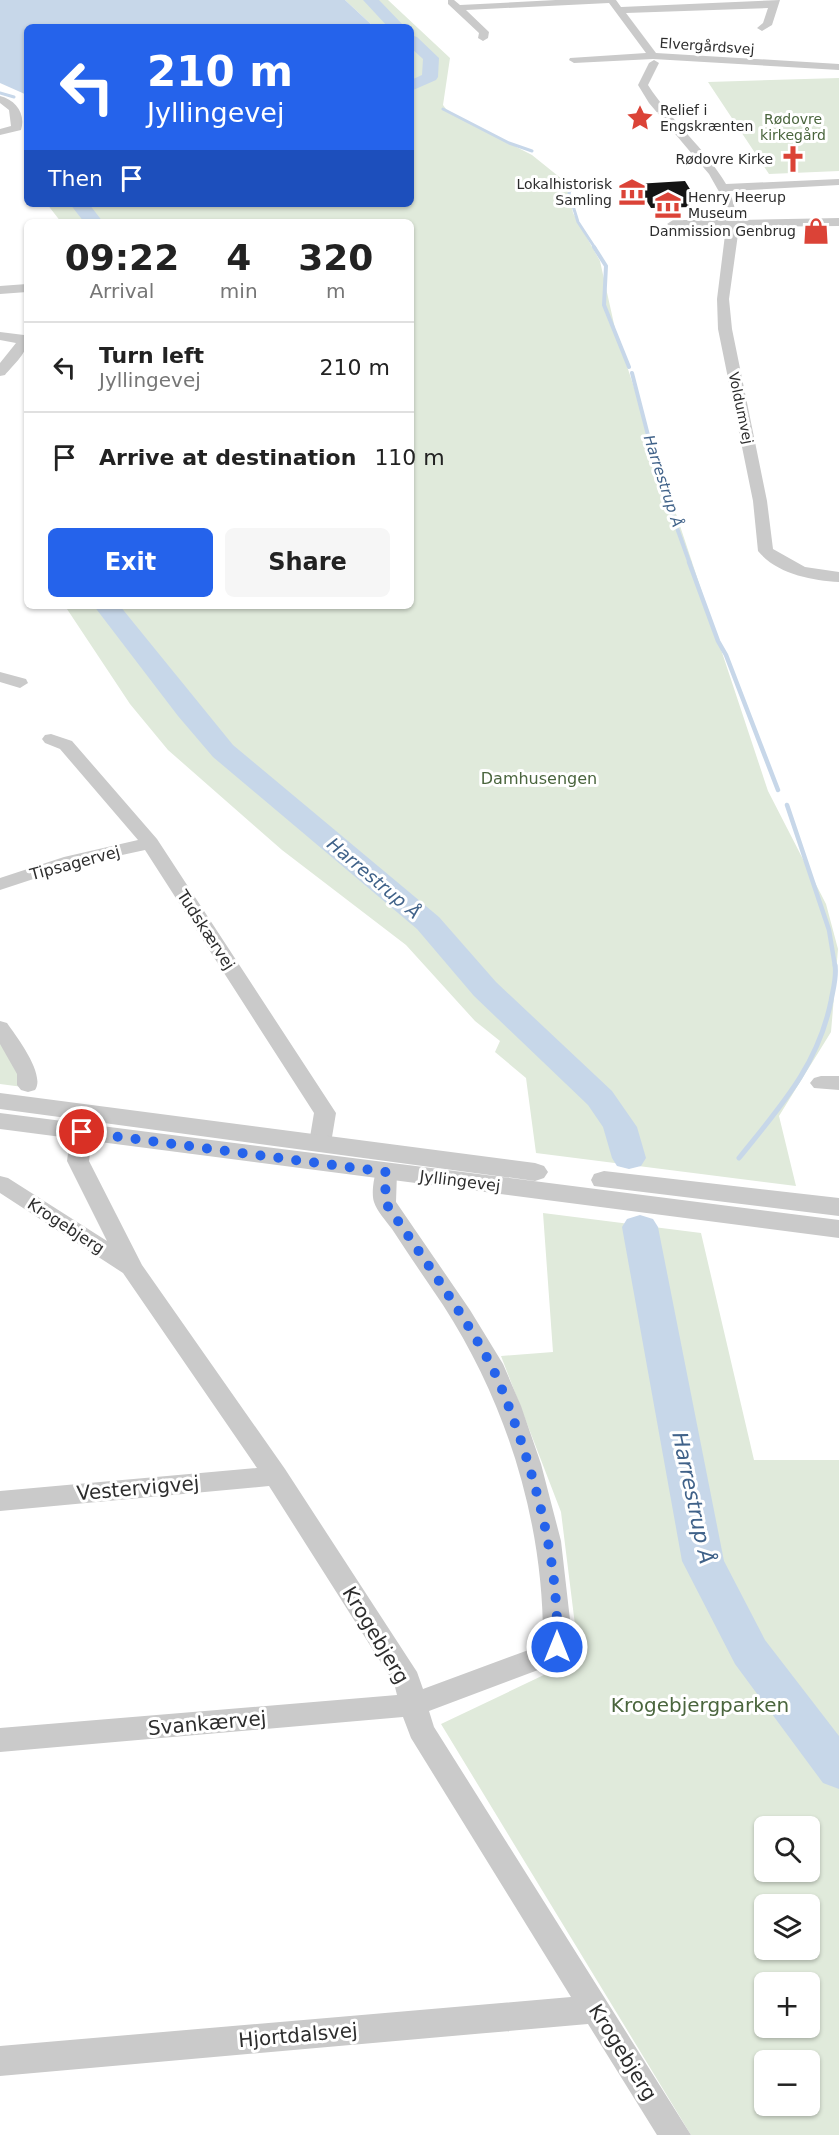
<!DOCTYPE html>
<html lang="en">
<head>
<meta charset="utf-8">
<style>
	body { margin:0; font-family:"DejaVu Sans",sans-serif; background:#f6f6f6; color:#222; height:100vh; display:flex; flex-direction:column; font-size:22px; white-space:nowrap }
	* { box-sizing:border-box; margin:0 }
	p { font-size:20px; color:#767676 }
	.icon { flex:none; width:33px; height:33px; fill:none; stroke:currentColor; stroke-width:2; stroke-linecap:round; stroke-linejoin:round }
	.map { position:relative; flex:1; overflow:hidden }
	.sheet { position:absolute; left:24px; top:219px; width:390px; height:390px; display:flex; flex-direction:column; background:#fff; border-radius:9px; box-shadow:0 2px 4px #0004 }
	.sheet>* { flex:none }
	.guide { position:absolute; left:24px; top:24px; width:390px; height:183px; border-radius:9px; box-shadow:0 2px 4px #0004; background:#2563eb; color:#fff; overflow:hidden }
	.controls { position:absolute; left:754px; top:1816px; display:grid; gap:12px }
	.controls a { display:grid; place-items:center; width:66px; height:66px; border-radius:9px; background:#fff; box-shadow:0 2px 4px #0004; font-size:30px }
	.pin { position:absolute; display:grid; place-items:center; width:51px; height:51px; color:#fff; margin:-26px; border:3px solid #fff; border-radius:50%; box-shadow:0 2px 6px #0007 }
	.me { position:absolute; width:66px; margin:-33px; rotate:0deg; stroke-linejoin:round; filter:drop-shadow(0 0 4px #0008) }
	.turn { display:flex; align-items:center; gap:21px; height:126px; padding:0 24px; font-size:27px }
	.turn .icon { width:78px; height:78px; stroke-width:2.5 }
	.turn b { display:block; font-size:42px; line-height:51px }
	.then { display:flex; align-items:center; height:57px; padding:0 24px; background:#0003; gap:12px; font-size:22px }
	.eta { display:flex; justify-content:space-evenly; align-items:center; height:102px; text-align:center }
	.eta b { font-size:36px; font-weight:600; line-height:42px }
	.cta { display:flex; gap:12px; margin-top:auto; padding:12px 24px }
	.cta a { flex:1; height:69px; border-radius:9px; background:#2563eb; color:#fff; font-size:24px; font-weight:600; line-height:69px; text-align:center }
	.cta a+a { background:#f6f6f6; color:#222 }
	ul { padding:0; list-style:none }
	li { display:flex; align-items:center; gap:18px; height:90px; padding:0 24px; border-top:2px solid #e0e0e0 }
	li div { flex:1 }
	li b { display:block; font-size:22px }
	li em { font-style:normal }
	.map>svg:first-child { display:block }
</style>
</head>
<body>
<div class="map">
<svg width="839" height="2135" viewBox="0 0 839 2135">
	<rect width="100%" height="100%" fill="#fff"/>
	<path fill="#e0eadb" fill-rule="evenodd" d="M345 0H388L450 58 443 105 449 113 532 155 568 184 573 213 600 261 616 333 768 791 826 904 838 949 831 1032 779 1116 796 1186 536 1153 526 1078 495 1052 500 1041 475 1021 406 945 282 850 168 750 130 704 65 606H411V222H61L47 204H411V27H374Z
		M839 78V171L769 174 708 82Z
		M0 1037 23 1073V1087L0 1084Z
		M543 1213 701 1233 754 1460H839V2135H691L441 1724 567 1664 576 1633 561 1512 501 1356 553 1352ZM765 1827H810V1872H765ZM765 1905H810V1950H765ZM765 1983H810V2028H765ZM765 2061H810V2106H765Z"/>
	<path fill="#c7d7e9" d="M0 0H345L374 27H27V95L0 83Z"/>
	<g fill="none" stroke-linecap="round" stroke-linejoin="round">
		<path stroke="#c7d7e9" stroke-width="3" d="M0 93 14 97
			M443 109 509 143 532 151
			M575 181 569 193 578 222 595 248"/>
		<path stroke="#c7d7e9" stroke-width="4" d="M594 247 606 266 604 305 629 367
			M632 373 659 478 690 564"/>
		<path stroke="#c7d7e9" stroke-width="4.5" d="M689 562 718 641 726 655 778 790
			M787 805 829 930 835 966"/>
		<path stroke="#c7d7e9" stroke-width="5" d="M739 1158C779 1108 818 1066 831 1001 833 989 837 977 835 965"/>
		<path fill="#c7d7e9" fill-rule="evenodd" d="M363 0H379L405 27H388Z
			M411 35 417 37 439 58 438 77 436 80 411 91V80L422 75 423 59 411 48Z
			M70 204H89L103 222H84Z
			M94 606H120L233 745 439 917 496 982 612 1091 637 1127 646 1158 641 1166 629 1169 617 1166 612 1158 603 1127 588 1105 474 996 417 929 213 757 178 716Z
			M640 1215 653 1219 658 1227 724 1561 765 1640 839 1736V1789L823 1783 735 1664 682 1561 622 1227 627 1219Z"/>
	</g>
	<path fill="#141414" d="M685 181 696 199H689L692 207 651 208 636 184Z"/>
	<g fill="none" stroke-linecap="round" stroke-linejoin="round">
		<path fill="#cacaca" fill-rule="evenodd" d="M448 0H454L460 5 556 0H616L621 7 780 0 772 25 762 31 757 28 763 23 768 8 626 13 656 53 839 64V70L653 59 574 63 569 60 570 58 646 53 609 3 466 10 489 32 488 38 483 41 478 38 479 33 448 4Z
			M654 60 659 63 648 85C671 121 705 148 726 184L839 179V185L730 191 738 220 839 218V226L739 227 729 299 732 329 767 501 773 549 805 567 839 572V582C811 580 777 574 758 551L753 501 718 329 717 299 726 227 673 228 667 224 673 220H726L722 197 709 174 649 103 638 85 649 63Z
			M0 96C16 100 26 114 21 130L0 135V129L11 126 9 110 0 103Z
			M27 284V292L0 294V286Z
			M0 332 24 335C34 348 13 365 5 375L0 376V363L16 343 0 340Z
			M0 672 26 679 28 683 20 688 0 682Z
			M51 734 72 741 157 839 336 1113 331 1143 328 1148 320 1150 312 1148 309 1143 314 1113 145 850 76 865 0 890V878L64 857 138 840 60 749 45 743 42 739 45 735Z
			M0 1021 7 1023C17 1037 46 1075 35 1090L28 1092 21 1090 17 1085V1074L0 1044Z
			M821 1076H839V1090L814 1088 810 1083 814 1078Z
			M91 1106 99 1108 102 1113 93 1132 89 1161 142 1265 285 1469 417 1672 423 1689 534 1648 543 1642C544 1523 507 1404 443 1305 426 1280 409 1255 392 1229 386 1221 377 1211 374 1202 371 1194 374 1174 378 1167L386 1165 394 1167 397 1172 396 1202 470 1310 503 1364 521 1406 541 1464 561 1541 570 1620 571 1647 567 1655 554 1664 429 1711 434 1727 691 2135H657L588 2024 0 2076V2046L571 1997 411 1738 403 1717 0 1752V1728L397 1695 394 1683 269 1486 0 1511V1491L257 1468 123 1273 0 1193V1176L8 1178 107 1241 67 1161 71 1132 83 1108Z"/>
		<path fill="#cacaca" fill-rule="evenodd" d="M0 1093 535 1163 544 1166 548 1172 544 1178 535 1181 0 1109Z
			M0 1113 839 1220V1238L0 1129Z
			M604 1171 839 1198V1216L594 1186 591 1180 594 1174Z"/>
	</g>
	<g fill="none" stroke-linecap="round" stroke-linejoin="round">
		<path stroke="#2563eb" stroke-width="10" stroke-dasharray="0 18" d="M82 1132 386 1172 385 1202C419 1252 455 1302 485 1354 500 1380 510 1410 520 1438 543 1506 559 1576 557 1647"/>
	</g>
	<defs>
		<symbol id="sight-bare" viewBox="-9 -9 18 18"><path d="M0-6L1.8-2.2L6-1.7L2.9 1.2L3.7 5.4L0 3.3L-3.7 5.4L-2.9 1.2L-6-1.7L-1.8-2.2Z" fill="#db4337" stroke="#fff" stroke-width="2.5" paint-order="stroke"/></symbol>
		<symbol id="church-bare" viewBox="-9 -9 18 18"><path d="M-1.2-6h2.4v3.5h3.3v2.4h-3.3V6h-2.4V-.1h-3.3v-2.4h3.3Z" fill="#db4337" stroke="#fff" stroke-width="2.5" paint-order="stroke"/></symbol>
		<symbol id="museum-bare" viewBox="-9 -9 18 18"><path d="M0-6L6-3V-2H-6V-3ZM-5-1h2V3h-2ZM-1-1h2V3h-2ZM3-1h2V3H3ZM-6 4H6V6H-6Z" fill="#db4337" stroke="#fff" stroke-width="2.5" paint-order="stroke"/></symbol>
		<symbol id="shop-bare" viewBox="-9 -9 18 18"><path d="M-5-2.5h2.3a2.7 3.5 0 0 1 5.4 0H5L5.5 6h-11ZM-1.5-2.5h3a1.5 2.3 0 0 0-3 0Z" fill="#db4337" stroke="#fff" stroke-width="2.5" paint-order="stroke"/></symbol>
	</defs>
	<g fill-rule="evenodd">
		<use href="#sight-bare" x="621" y="99" width="38" height="38"/>
		<use href="#church-bare" x="774" y="140" width="38" height="38"/>
		<use href="#museum-bare" x="613" y="173" width="38" height="38"/>
		<use href="#museum-bare" x="649" y="186" width="38" height="38"/>
		<use href="#shop-bare" x="797" y="212" width="38" height="38"/>
	</g>
	<g text-anchor="middle" dominant-baseline="central" stroke-width="6" stroke-linejoin="round" paint-order="stroke">
		<g font-size="14" fill="#2d2d2d" stroke="#fff">
			<text transform="translate(707 46) rotate(4)">Elvergårdsvej</text>
			<text transform="translate(741 408) rotate(78)">Voldumvej</text>
		</g>
		<g font-size="14" fill="#2d2d2d" stroke="#fff" text-anchor="end">
			<text x="660" y="110" text-anchor="start">Relief i<tspan x="660" dy="16">Engskrænten</tspan></text>
			<text x="773" y="159">Rødovre Kirke</text>
			<text x="612" y="184">Lokalhistorisk<tspan x="612" dy="16">Samling</tspan></text>
			<text x="688" y="197" text-anchor="start">Henry Heerup<tspan x="688" dy="16">Museum</tspan></text>
			<text x="796" y="231">Danmission Genbrug</text>
		</g>
		<g font-size="14" fill="#4a653d" stroke="#fff">
			<text x="793" y="119">Rødovre<tspan x="793" dy="16">kirkegård</tspan></text>
		</g>
		<g font-size="15" font-style="italic" fill="#406289" stroke="#fff">
			<text transform="translate(663 481) rotate(72)">Harrestrup Å</text>
		</g>
		<g font-size="16" fill="#4a653d" stroke="#fff">
			<text x="539" y="778">Damhusengen</text>
		</g>
		<g font-size="16" fill="#2d2d2d" stroke="#fff">
			<text transform="translate(75 863) rotate(-15)">Tipsagervej</text>
			<text transform="translate(206 930) rotate(57)">Tudskærvej</text>
			<text transform="translate(460 1181) rotate(7)">Jyllingevej</text>
			<text transform="translate(66 1226) rotate(33)">Krogebjerg</text>
		</g>
		<g font-size="18" font-style="italic" fill="#406289" stroke="#fff">
			<text transform="translate(374 878) rotate(40)">Harrestrup Å</text>
		</g>
		<g font-size="20" fill="#2d2d2d" stroke="#fff">
			<text transform="translate(138 1488) rotate(-5)">Vestervigvej</text>
			<text transform="translate(376 1635) rotate(59)">Krogebjerg</text>
			<text transform="translate(207 1723) rotate(-5)">Svankærvej</text>
			<text transform="translate(298 2035) rotate(-5)">Hjortdalsvej</text>
			<text transform="translate(623 2052) rotate(58)">Krogebjerg</text>
		</g>
		<g font-size="20" fill="#4a653d" stroke="#fff">
			<text x="700" y="1705">Krogebjergparken</text>
		</g>
		<g font-size="21" font-style="italic" fill="#406289" stroke="#fff">
			<text transform="translate(693 1498) rotate(78)">Harrestrup Å</text>
		</g>
	</g>
</svg>
<div class="controls">
<a><svg class="icon" aria-label="search" viewBox="0 0 24 24"><circle cx="10" cy="10" r="6"/><path d="M15 15l6 6"/></svg></a>
<a><svg class="icon" aria-label="layers" viewBox="0 0 24 24"><path d="M12 4l9 5-9 5-9-5zM3 14l9 5 9-5"/></svg></a>
<a>+</a>
<a>−</a>
</div>
<div class="pin" style="left:82px;top:1132px;background:#d93025"><svg class="icon" aria-label="arrive" viewBox="0 0 24 24"><path d="M6 21V4h12l-3 4 3 4H6"/></svg></div>
<svg class="me" style="left:557px;top:1647px" viewBox="-20 -20 40 40"><circle r="17" fill="#2563eb" stroke="#fff" stroke-width="3"/><path d="M0-11L8 9 0 5-8 9z" fill="#fff"/></svg>
<div class="guide">
<div class="turn"><svg class="icon" aria-label="left" viewBox="0 0 24 24"><path d="M17 20v-9H6M10 6l-5 5 5 5"/></svg><div><b>210 m</b>Jyllingevej</div></div>
<div class="then">Then<svg class="icon" aria-label="arrive" viewBox="0 0 24 24"><path d="M6 21V4h12l-3 4 3 4H6"/></svg></div>
</div>
<section class="sheet">
<div class="eta">
<div><b>09:22</b><p>Arrival</p></div>
<div><b>4</b><p>min</p></div>
<div><b>320</b><p>m</p></div>
</div>
<ul>
<li><svg class="icon" aria-label="left" viewBox="0 0 24 24"><path d="M17 20v-9H6M10 6l-5 5 5 5"/></svg><div><b>Turn left</b><p>Jyllingevej</p></div><em>210 m</em></li>
<li><svg class="icon" aria-label="arrive" viewBox="0 0 24 24"><path d="M6 21V4h12l-3 4 3 4H6"/></svg><div><b>Arrive at destination</b></div><em>110 m</em></li>
</ul>
<div class="cta"><a>Exit</a><a>Share</a></div>
</section>
</div>
</body>
</html>
